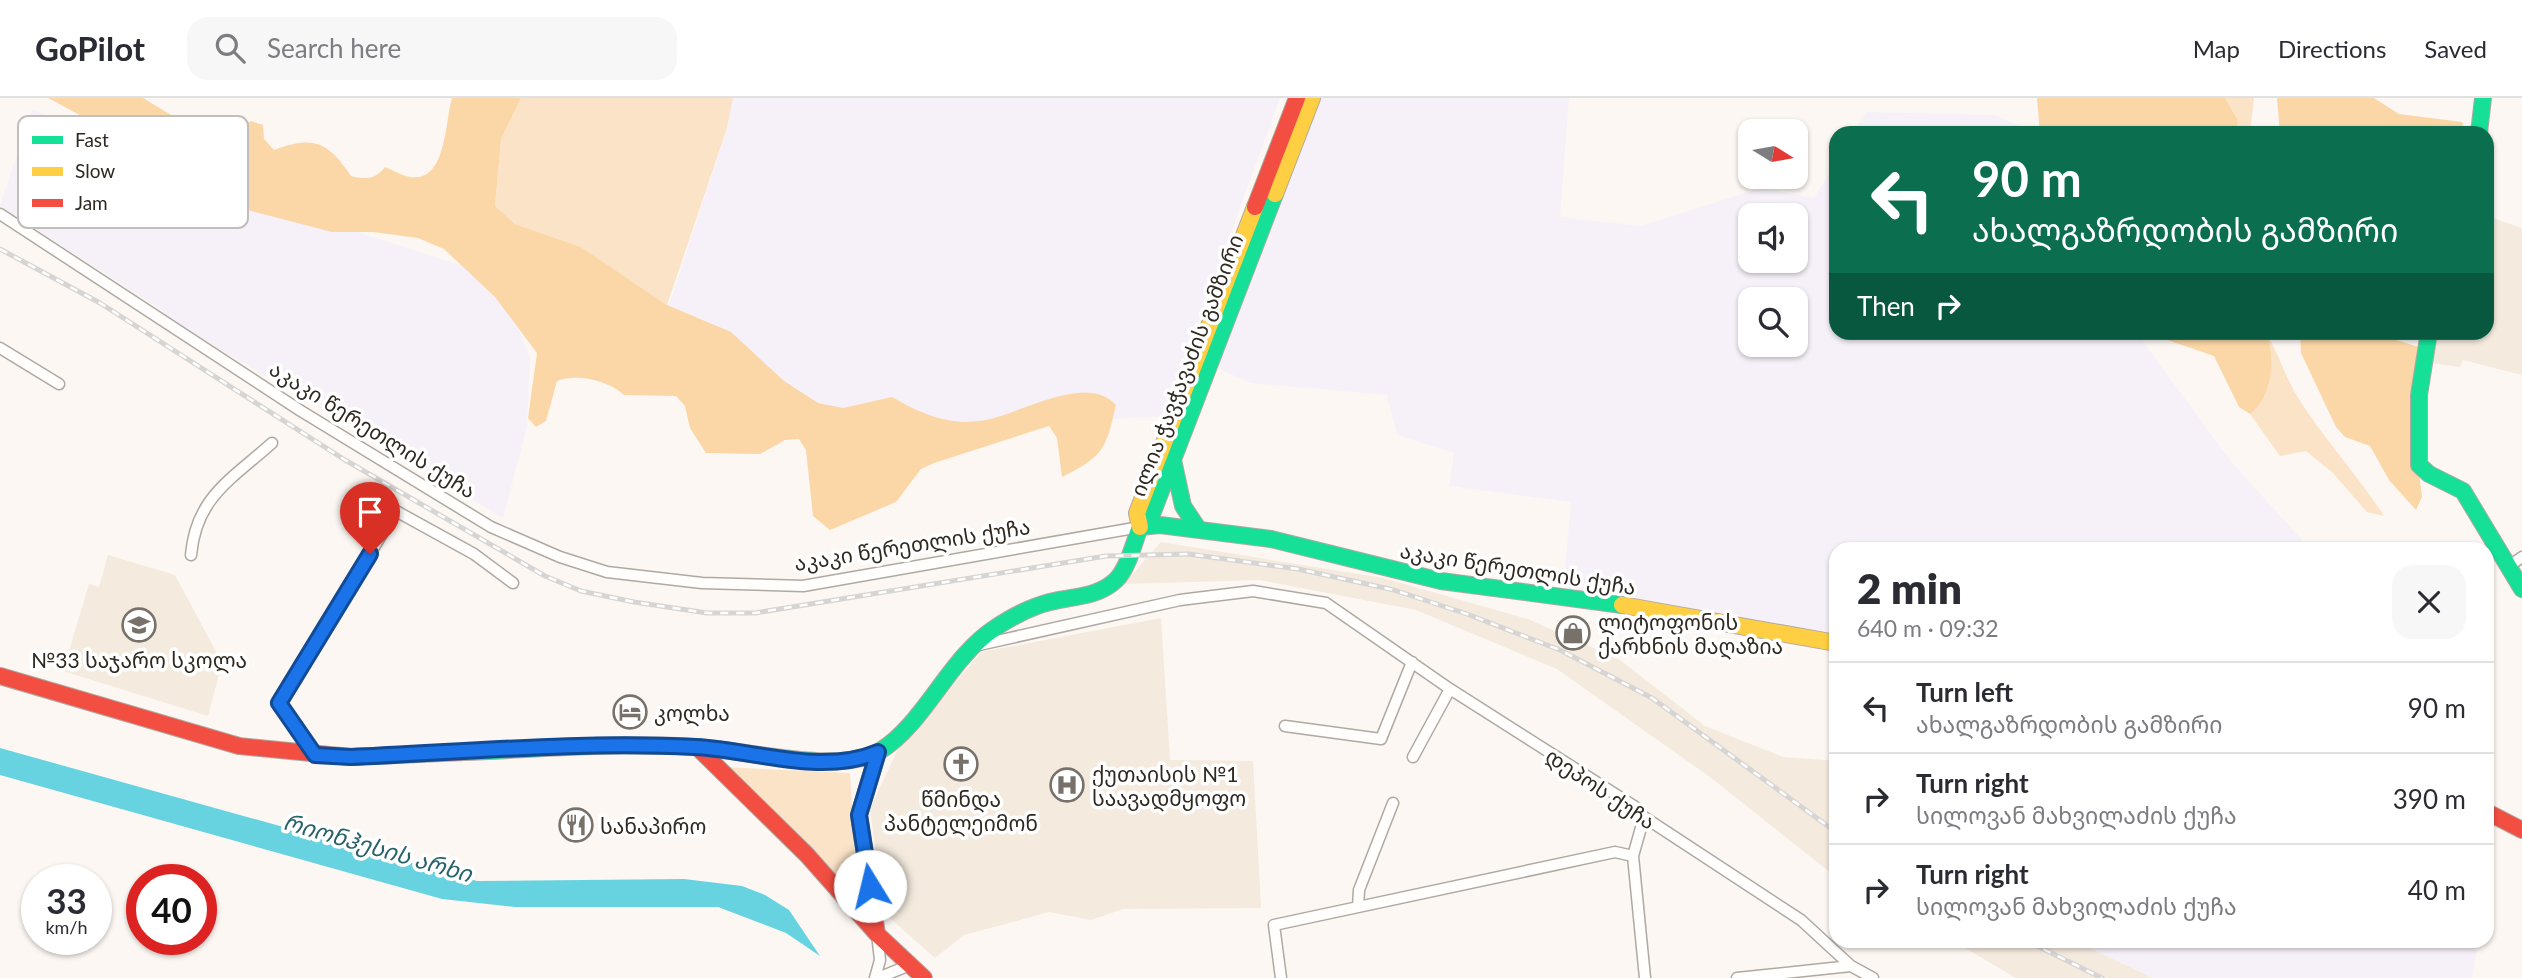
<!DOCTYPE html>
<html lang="en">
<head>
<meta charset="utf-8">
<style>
	body { margin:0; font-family:Lato,"Noto Sans Georgian",sans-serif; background:#f7f7f7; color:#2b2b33; height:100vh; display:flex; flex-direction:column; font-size:26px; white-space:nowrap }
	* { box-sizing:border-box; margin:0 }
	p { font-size:23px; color:#7c7c81 }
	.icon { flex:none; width:38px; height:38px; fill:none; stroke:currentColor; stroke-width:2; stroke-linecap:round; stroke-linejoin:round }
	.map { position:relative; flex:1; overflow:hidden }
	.panel { position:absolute; left:1829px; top:444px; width:665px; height:406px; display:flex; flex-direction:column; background:#fff; border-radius:21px; box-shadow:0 2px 5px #0004 }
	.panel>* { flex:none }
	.guide { position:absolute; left:1829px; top:28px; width:665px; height:214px; border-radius:21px; box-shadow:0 2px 5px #0004; background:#0b6e4f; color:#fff; overflow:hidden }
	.needle { width:46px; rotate:101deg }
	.buttons { position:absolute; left:1738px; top:21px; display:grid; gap:14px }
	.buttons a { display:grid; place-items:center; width:70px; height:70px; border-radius:14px; background:#fff; box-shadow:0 2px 5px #0004; font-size:35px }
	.speed { position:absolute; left:21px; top:766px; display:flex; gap:14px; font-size:35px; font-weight:700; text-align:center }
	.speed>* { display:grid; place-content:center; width:91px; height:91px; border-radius:50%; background:#fff; box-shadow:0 2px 5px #0004; line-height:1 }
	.speed small { font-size:18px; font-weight:400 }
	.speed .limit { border:10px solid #d22; background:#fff; color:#111 }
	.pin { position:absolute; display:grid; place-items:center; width:60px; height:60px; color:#fff; margin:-72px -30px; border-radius:50% 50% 50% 0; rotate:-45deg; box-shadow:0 0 7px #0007 }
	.pin .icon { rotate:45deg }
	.me { position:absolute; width:77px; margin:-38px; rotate:351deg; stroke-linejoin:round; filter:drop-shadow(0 0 5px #0008) }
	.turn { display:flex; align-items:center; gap:24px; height:147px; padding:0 28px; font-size:32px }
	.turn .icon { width:91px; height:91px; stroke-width:2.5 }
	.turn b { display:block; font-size:49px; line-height:60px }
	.then { display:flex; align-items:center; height:66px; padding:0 28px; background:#0003; gap:14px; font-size:26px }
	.round { display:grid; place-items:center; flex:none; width:74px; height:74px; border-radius:21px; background:#f7f7f7 }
	.summary { display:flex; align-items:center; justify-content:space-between; height:119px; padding:0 28px }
	h1 { font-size:42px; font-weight:800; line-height:52px }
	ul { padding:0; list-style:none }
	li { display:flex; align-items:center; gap:21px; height:91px; padding:0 28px; border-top:2px solid #e1e1e2 }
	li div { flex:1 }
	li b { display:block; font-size:26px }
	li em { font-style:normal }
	header { display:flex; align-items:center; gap:42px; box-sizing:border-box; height:98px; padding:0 35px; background:#fff; border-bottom:2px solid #e1e1e2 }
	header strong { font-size:33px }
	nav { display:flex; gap:38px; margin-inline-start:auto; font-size:24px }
	.search { width:490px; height:63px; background:#f7f7f7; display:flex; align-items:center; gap:18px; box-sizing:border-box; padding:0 24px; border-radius:21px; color:#7c7c81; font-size:26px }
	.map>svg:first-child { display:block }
</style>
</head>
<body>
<header>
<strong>GoPilot</strong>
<div class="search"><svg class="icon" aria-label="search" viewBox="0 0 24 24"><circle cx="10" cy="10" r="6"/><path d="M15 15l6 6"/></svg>Search here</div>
<nav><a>Map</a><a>Directions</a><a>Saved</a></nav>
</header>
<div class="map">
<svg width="2522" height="880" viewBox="0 0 2522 880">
	<rect width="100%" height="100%" fill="#fcf7f2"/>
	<path fill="#f6f1f8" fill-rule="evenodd" d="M733 0H1280L1164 318 1050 325H808L648 272 727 30Z
		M1316 0H1569L1560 119 1640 128 1762 90 1814 100 1836 64V234L2140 235 2141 241 2230 362 2310 451 1836 452V542L1563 494 1571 404 1449 388 1454 355 1397 337 1387 297 1251 285 1212 268ZM1750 117H1796V163H1750ZM1750 201H1796V247H1750Z
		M32 11 222 90 469 170 514 220 530 260 527 329 503 420 166 219 163 213 0 108Z
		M1866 14 1995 17 2035 35H1853Z
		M2077 844H2478L2472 880H2153Z"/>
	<path fill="#f4eade" d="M2487 118 2522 130V277L2463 262 2460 269 2431 265 2437 235 2487 234Z
		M1161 444 1383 480 1528 521 1620 562 1705 628 1783 659 1836 663V779L1710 679 1557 571 1416 512 1260 482 1124 486Z
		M108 457 175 477 222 565 208 618 63 573 89 486 99 489Z
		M1161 520 1170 662 1253 663 1261 810 1123 811 1091 822 1049 814 964 837 935 860 884 815 870 711 897 653 981 554Z
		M1955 844H2077L2153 880H2016Z"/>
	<path fill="#fbe3c7" d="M521 0H733L727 30 667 207 581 149 515 126 495 108 501 41Z
		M2225 0H2254L2250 35H2236L2238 22Z
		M2266 235C2277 252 2285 278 2297 298 2323 340 2357 376 2384 418L2367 414 2333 375 2306 353 2280 358 2250 316C2272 301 2277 259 2266 235Z
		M721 669 850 675 857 800Z"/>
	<path fill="#fbd7a7" d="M48 0H143L191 29 229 36 251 23 263 27 264 41 274 52C314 37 328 44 351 78 366 82 376 81 385 69 393 72 402 78 411 79 447 84 445 22 452 0H521L501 41 495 108 515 126 581 149 667 207 731 234 784 283 818 305 843 310 892 299C920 315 946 327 979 323 1017 319 1085 273 1116 307 1106 351 1104 358 1062 379L1057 340 1049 328 934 365 921 371 896 404 830 432 813 418 806 352 799 341 785 342 760 356 706 355 690 330 685 308 676 298 624 297C608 282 577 275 557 283L546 323 536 329 528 320 537 255 495 199 444 151 418 140 373 134H332L240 110 179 83 89 22Z
		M2037 0H2225L2238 22 2236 35H2040Z
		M2277 0H2374L2399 16 2462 24 2465 35H2280Z
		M2140 235H2266C2277 259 2272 301 2250 316L2239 309 2214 258 2159 239 2141 241Z
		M2300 235H2373L2419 249 2410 304 2422 399 2416 412 2389 382 2370 348 2345 339 2336 329 2301 255Z"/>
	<path fill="#67d3e0" d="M0 650 477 783 684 781 742 788 765 797 789 812 820 858 786 835 718 809H515L442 801 0 677Z"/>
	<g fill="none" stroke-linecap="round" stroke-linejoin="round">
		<defs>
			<path id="street" d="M0 116 301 313 491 429 560 459 607 474 702 485 803 488 1140 429
				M0 250 59 286
				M191 457C196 399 232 381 272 345
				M2509 468 2522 459
				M979 547 1180 502 1253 493 1326 505 1450 591 1637 710 1644 719 1801 822 1851 868 1873 880
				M1285 628 1381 641 1412 564
				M313 655 279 605 396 413 474 456 513 485
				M1413 659 1450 591
				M1644 719 1633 758 1645 880
				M1358 809 1359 792 1393 705
				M875 880 880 862 877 836
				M878 880 910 867
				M1281 880 1274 827 1615 754 1633 758
				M1737 880 1851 868"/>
			<path id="fast" d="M2479 35 2483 0
				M2429 234 2419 297V367L2429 376 2463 393 2522 491
				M1173 362 1183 408 1199 432
				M1140 429 1160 427 1271 441 1441 483 1622 507
				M1140 429 1149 424 1275 96
				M464 654C541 651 620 644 697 649 744 652 840 677 880 653 925 625 949 560 995 530 1007 522 1023 513 1037 508 1063 497 1094 503 1116 482 1128 471 1134 444 1140 429"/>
			<path id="slow" d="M1275 96 1312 0
				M1140 429 1137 415 1255 109
				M1622 507 1836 545"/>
			<path id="jam" d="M1255 109 1297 0
				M0 578 239 648 351 659 464 654
				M697 649 807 757 877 836 924 880
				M2487 714 2522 732
				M877 836 859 717 878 654"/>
		</defs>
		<use href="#street" stroke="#aea9a3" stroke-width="13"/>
		<use href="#fast" stroke="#aea9a3" stroke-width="18"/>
		<use href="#slow" stroke="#aea9a3" stroke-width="18"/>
		<use href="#jam" stroke="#aea9a3" stroke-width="18"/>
		<use href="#street" stroke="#fffefd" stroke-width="10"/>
		<use href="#fast" stroke="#16e098" stroke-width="16"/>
		<use href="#slow" stroke="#ffcf43" stroke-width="16"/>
		<use href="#jam" stroke="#f24e42" stroke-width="16"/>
		<defs>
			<path id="rail" d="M0 151 100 205 345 362 545 478 581 493 634 504 707 515H755L1106 458 1188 456 1298 471 1394 492 1467 516 1560 552 1652 600 1836 734
				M2029 844 2102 880"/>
		</defs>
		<use href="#rail" stroke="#d7d5d3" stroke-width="5"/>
		<use href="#rail" stroke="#fff" stroke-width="2.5" stroke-dasharray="8" stroke-linecap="butt"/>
	</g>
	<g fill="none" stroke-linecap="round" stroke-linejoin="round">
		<defs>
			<path id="route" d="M370 456 279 605 315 657 351 659C465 654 581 643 695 649 755 652 821 678 878 654L859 717 870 788"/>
		</defs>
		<use href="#route" stroke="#114b97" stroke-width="18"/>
		<use href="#route" stroke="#1a73e8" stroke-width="12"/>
	</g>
	<defs>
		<symbol id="school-ring" viewBox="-11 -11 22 22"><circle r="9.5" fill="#fff" stroke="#77716a" stroke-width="1.5"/><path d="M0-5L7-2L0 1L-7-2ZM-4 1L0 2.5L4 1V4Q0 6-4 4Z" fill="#77716a"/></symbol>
		<symbol id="shop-ring" viewBox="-11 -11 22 22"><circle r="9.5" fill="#fff" stroke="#77716a" stroke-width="1.5"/><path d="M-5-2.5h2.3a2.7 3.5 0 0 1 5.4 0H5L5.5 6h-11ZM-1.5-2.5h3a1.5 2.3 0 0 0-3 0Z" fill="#77716a"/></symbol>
		<symbol id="hotel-ring" viewBox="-11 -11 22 22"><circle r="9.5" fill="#fff" stroke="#77716a" stroke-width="1.5"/><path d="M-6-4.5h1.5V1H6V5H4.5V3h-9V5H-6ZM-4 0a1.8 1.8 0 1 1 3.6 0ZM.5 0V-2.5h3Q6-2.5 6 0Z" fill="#77716a"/></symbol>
		<symbol id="church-ring" viewBox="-11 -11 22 22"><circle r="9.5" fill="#fff" stroke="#77716a" stroke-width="1.5"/><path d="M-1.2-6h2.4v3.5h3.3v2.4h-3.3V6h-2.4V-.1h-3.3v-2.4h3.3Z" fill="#77716a"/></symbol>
		<symbol id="hospital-ring" viewBox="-11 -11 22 22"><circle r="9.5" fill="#fff" stroke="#77716a" stroke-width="1.5"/><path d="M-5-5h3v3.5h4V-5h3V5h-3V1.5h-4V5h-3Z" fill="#77716a"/></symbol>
		<symbol id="restaurant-ring" viewBox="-11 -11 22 22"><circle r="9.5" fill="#fff" stroke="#77716a" stroke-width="1.5"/><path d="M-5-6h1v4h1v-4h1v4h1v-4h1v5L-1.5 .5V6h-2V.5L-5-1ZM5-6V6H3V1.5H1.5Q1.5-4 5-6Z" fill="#77716a"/></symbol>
	</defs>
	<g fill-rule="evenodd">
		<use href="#school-ring" x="120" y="508" width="38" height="38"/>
		<use href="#shop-ring" x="1554" y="516" width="38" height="38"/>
		<use href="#hotel-ring" x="611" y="595" width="38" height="38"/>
		<use href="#church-ring" x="942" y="647" width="38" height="38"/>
		<use href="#hospital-ring" x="1048" y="668" width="38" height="38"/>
		<use href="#restaurant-ring" x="557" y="708" width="38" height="38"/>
	</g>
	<g text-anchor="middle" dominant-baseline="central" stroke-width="7" stroke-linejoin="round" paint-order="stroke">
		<g font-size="21" fill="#302921" stroke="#fff">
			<text transform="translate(1186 267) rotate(-69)">ილია ჭავჭავაძის გამზირი</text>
			<text transform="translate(373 331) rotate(32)">აკაკი წერეთლის ქუჩა</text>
			<text transform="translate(912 446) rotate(-9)">აკაკი წერეთლის ქუჩა</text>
			<text transform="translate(1518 470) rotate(9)">აკაკი წერეთლის ქუჩა</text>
			<text transform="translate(1601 690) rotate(34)">დეპოს ქუჩა</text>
		</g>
		<g font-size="21" fill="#302921" stroke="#fff" text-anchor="start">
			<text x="1598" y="523">ლიტოფონის<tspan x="1598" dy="24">ქარხნის მაღაზია</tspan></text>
			<text x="139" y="561" text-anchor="middle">№33 საჯარო სკოლა</text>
			<text x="654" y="614">კოლხა</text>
			<text x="1092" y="675">ქუთაისის №1<tspan x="1092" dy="24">საავადმყოფო</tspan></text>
			<text x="961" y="700" text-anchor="middle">წმინდა<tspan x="961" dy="24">პანტელეიმონ</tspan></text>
			<text x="600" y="727">სანაპირო</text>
		</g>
		<g font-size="23" font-style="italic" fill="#276169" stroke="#fff">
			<text transform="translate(378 749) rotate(16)">რიონჰესის არხი</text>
		</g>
	</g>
	<rect x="18" y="18" width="230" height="112" rx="10" fill="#fff" stroke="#c1bfbc" stroke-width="2"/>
	<rect x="32" y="38" width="31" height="8" fill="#16e098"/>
	<rect x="32" y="69" width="31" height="9" fill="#ffcf43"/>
	<rect x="32" y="101" width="31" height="8" fill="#f24e42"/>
	<g font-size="19" fill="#302921">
		<text x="75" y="49">Fast</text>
		<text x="75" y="80">Slow</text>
		<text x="75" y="112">Jam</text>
	</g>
</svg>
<div class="buttons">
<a><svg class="needle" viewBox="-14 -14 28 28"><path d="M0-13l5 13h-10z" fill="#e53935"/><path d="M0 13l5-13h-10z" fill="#7c7c81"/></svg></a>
<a><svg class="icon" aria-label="sound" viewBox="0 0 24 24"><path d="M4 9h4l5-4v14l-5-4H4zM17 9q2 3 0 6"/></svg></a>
<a><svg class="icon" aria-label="search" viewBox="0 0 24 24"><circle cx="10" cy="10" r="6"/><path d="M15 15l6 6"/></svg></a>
</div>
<div class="speed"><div>33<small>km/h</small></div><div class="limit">40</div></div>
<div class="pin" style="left:370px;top:456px;background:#d93025"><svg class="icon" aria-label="arrive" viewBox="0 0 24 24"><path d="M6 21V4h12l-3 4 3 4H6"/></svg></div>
<svg class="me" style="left:870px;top:788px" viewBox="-20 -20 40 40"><circle r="19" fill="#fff"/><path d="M0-13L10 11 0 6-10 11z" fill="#1a73e8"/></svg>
<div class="guide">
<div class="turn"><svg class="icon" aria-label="left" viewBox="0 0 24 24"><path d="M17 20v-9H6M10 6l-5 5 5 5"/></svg><div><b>90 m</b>ახალგაზრდობის გამზირი</div></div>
<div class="then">Then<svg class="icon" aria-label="right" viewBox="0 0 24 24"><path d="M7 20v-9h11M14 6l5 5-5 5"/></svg></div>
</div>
<section class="panel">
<div class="summary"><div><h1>2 min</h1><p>640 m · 09:32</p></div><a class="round"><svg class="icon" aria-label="close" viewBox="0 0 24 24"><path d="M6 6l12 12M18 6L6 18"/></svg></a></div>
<ul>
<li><svg class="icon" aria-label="left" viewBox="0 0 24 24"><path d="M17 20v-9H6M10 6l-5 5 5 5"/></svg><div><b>Turn left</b><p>ახალგაზრდობის გამზირი</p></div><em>90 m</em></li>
<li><svg class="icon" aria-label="right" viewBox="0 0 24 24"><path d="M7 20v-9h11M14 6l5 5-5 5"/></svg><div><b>Turn right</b><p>სილოვან მახვილაძის ქუჩა</p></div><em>390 m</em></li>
<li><svg class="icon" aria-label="right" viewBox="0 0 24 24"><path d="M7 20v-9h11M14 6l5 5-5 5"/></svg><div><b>Turn right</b><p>სილოვან მახვილაძის ქუჩა</p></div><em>40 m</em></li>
</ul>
</section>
</div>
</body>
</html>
